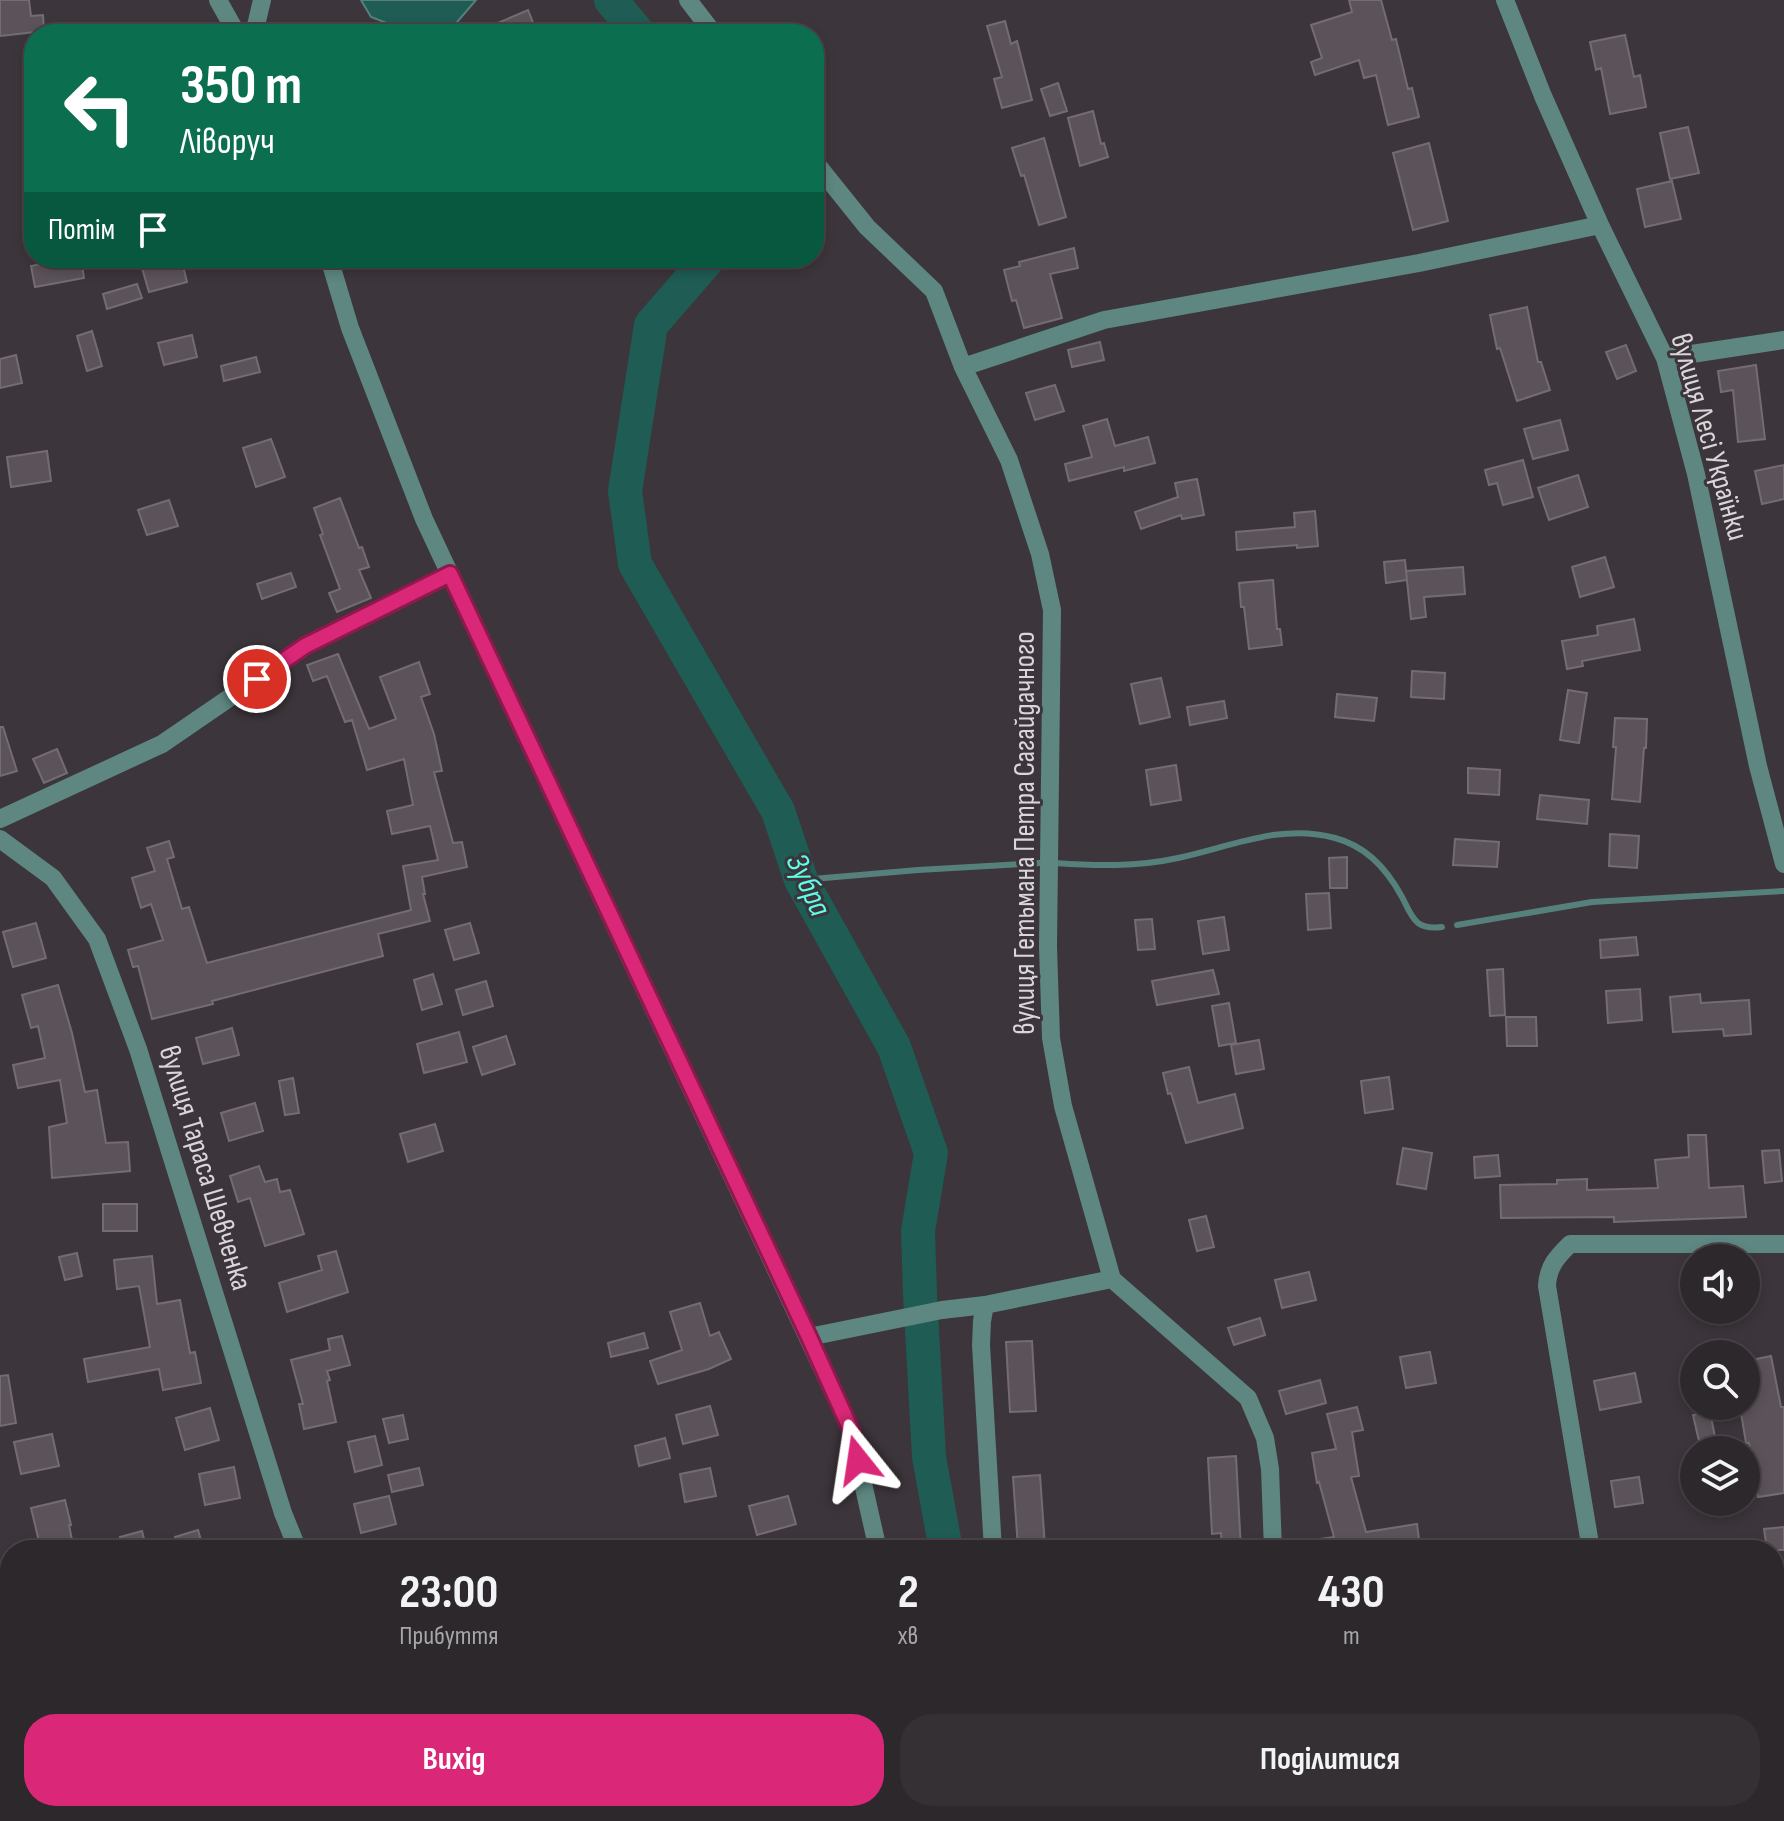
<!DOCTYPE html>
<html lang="uk">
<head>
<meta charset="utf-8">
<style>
	body { margin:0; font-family:"Sofia Sans Condensed",sans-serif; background:#353034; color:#f1f3f6; height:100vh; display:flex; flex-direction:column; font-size:30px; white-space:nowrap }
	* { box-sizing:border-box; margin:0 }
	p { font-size:26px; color:#a7a6a9 }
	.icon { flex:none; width:44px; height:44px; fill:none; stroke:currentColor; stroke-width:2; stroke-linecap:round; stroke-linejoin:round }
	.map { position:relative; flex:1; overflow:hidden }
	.sheet { position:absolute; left:0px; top:1540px; width:1784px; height:282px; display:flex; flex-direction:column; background:#2d282c; border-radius:32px 32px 0 0; box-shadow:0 4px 12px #0003,0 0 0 2px #484448 }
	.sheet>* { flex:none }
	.guide { position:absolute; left:24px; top:24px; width:800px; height:244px; border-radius:32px; box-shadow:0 4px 12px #0003,0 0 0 2px #484448; background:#0b6e4f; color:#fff; overflow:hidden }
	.tools { position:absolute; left:1680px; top:1244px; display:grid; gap:16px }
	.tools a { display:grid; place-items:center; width:80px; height:80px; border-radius:50%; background:#2d282c; box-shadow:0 4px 12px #0003,0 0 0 2px #484448; font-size:40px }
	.pin { position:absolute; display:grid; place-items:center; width:68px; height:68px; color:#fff; margin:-34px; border:4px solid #fff; border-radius:50%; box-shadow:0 2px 8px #0007 }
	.me { position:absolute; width:88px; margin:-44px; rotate:345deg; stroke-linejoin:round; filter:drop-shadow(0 0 6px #0008) }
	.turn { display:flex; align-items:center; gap:28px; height:168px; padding:0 24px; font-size:36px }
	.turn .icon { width:104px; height:104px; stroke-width:2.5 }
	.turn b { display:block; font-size:56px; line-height:68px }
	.then { display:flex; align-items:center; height:76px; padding:0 24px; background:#0003; gap:16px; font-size:30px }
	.eta { display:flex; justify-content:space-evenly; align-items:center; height:136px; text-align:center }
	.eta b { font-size:48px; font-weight:700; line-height:56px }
	.button { display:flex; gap:16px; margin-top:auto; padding:16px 24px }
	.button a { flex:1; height:92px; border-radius:32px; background:#db2777; color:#fff; font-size:32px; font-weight:700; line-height:92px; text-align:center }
	.button a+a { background:#353034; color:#f1f3f6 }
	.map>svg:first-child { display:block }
</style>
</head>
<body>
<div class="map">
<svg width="1784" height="1821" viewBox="0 0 1784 1821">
	<rect width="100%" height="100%" fill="#3c353b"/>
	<path fill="#1e5c54" stroke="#56807c" stroke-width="2" d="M361 0H476L452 28 421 29 397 27 371 17Z"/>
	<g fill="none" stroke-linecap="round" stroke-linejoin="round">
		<path stroke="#56807c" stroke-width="6" d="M1055 863C1096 866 1137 867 1178 858 1230 847 1280 823 1335 838 1366 846 1387 869 1402 897 1407 906 1410 916 1418 923 1425 928 1434 928 1442 927
			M801 880 918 870 1040 863
			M1457 925 1592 902 1784 891"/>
		<path stroke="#1e5c54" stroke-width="34" d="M611 0 639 34
			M709 258 651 325 625 491 635 564 778 811 801 880 894 1047 931 1153 918 1231 920 1294 929 1457 946 1550
			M992 1812 994 1821"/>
	</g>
	<path fill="#5b5359" stroke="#736c72" stroke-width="2" d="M0 0H29L31 16 43 15 44 31 0 36Z
		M1349 0H1381L1392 40 1396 39 1408 89 1412 88 1419 117 1388 125 1376 75 1364 78 1359 60 1315 75 1311 62 1322 58 1311 25 1352 12Z
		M528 10 534 25 512 34H472Z
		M1005 21 1011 44 1017 41 1032 100 1002 108 994 79 1002 77 987 26Z
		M1625 35 1634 77 1640 75 1646 107 1610 114 1601 68 1596 70 1590 42Z
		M1058 83 1067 111 1050 116 1041 89Z
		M1093 111 1101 144 1104 143 1108 157 1080 166 1068 118Z
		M1688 127 1699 173 1670 179 1660 133Z
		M1044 138 1066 217 1039 225 1024 175 1021 176 1012 148Z
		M1429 143 1448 221 1413 230 1393 153Z
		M1672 181 1681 219 1645 227 1637 189Z
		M1074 248 1078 268 1050 274 1062 318 1024 328 1016 300 1012 301 1004 270 1020 266 1019 262Z
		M73 258H81L84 278 35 287 31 266Z
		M151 258H181L187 282 149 292 140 261Z
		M137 284 142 298 107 309 103 294Z
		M1527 307 1538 362H1541L1550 390 1517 401 1500 348 1497 349 1490 315Z
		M92 331 102 366 87 371 77 336Z
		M192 335 197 357 164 365 158 343Z
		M1100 342 1104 360 1072 367 1068 350Z
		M1626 345 1636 371 1617 379 1606 352Z
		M16 355 22 383 0 388V359Z
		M256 357 260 372 224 381 221 366Z
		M1756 365 1765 439 1738 442 1733 390 1721 392 1718 371Z
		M1055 385 1064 411 1035 420 1026 393Z
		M1107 419 1115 446 1148 437 1155 463 1124 471V467L1069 481 1065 464 1092 457 1083 426Z
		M1560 420 1568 450 1533 459 1524 429Z
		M271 439 285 477 256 487 243 448Z
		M47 451 51 481 11 487 7 457Z
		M1523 460 1533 497 1503 505 1497 483 1489 485 1485 470Z
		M1784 465V499L1762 504 1755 471Z
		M1578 475 1588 507 1549 520 1538 488Z
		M1197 479 1204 515 1182 519 1181 515 1141 529 1135 512 1178 497 1175 483Z
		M340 498 359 548 362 547 369 567 359 570 371 598 337 612 329 593 340 589 320 535 323 534 314 508Z
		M169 500 178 526 147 535 138 510Z
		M1315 511 1318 546 1297 548V545L1237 550 1236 532 1295 527 1294 513Z
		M1605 557 1614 587 1580 597 1572 567Z
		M1405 560 1407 580 1386 583 1384 562Z
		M1463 567 1465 594 1424 597 1426 617 1411 619 1406 571Z
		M291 573 296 587 262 599 257 584Z
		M1273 580 1277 629H1280L1282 645 1249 649 1244 607H1241L1239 583Z
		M1634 619 1640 650 1582 661 1583 666 1567 669 1562 641 1598 635 1597 626Z
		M338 654 369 729 396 719 380 677 419 662 430 694 421 697 434 734 442 771 434 772 453 843 462 842 467 867 422 877 425 894H423L430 921 378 934 383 956 212 1001 213 1004 152 1019 138 966 133 967 128 950 163 940 151 904 141 908 132 878 155 871 147 848 169 841 174 857 167 859 182 909 189 907 207 963 411 910 403 866 438 860 430 826 392 834 387 811 413 805 404 759 367 770 352 720 345 722 327 676 313 681 307 665Z
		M1412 671 1445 673 1444 699 1411 697Z
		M1161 678 1170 717 1140 724 1131 684Z
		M1568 690 1587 693 1579 743 1560 740Z
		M1337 694 1377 698 1374 721 1335 717Z
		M1224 701 1227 718 1190 725 1187 707Z
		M1615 718 1647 719 1646 748H1644L1640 802 1612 799 1616 747H1613Z
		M0 727H3L17 771 0 776Z
		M57 749 67 773 44 783 33 759Z
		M1176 765 1181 800 1151 805 1146 770Z
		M1468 768 1500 770 1499 795 1468 793Z
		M1540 795 1589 800 1587 824 1537 819Z
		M1610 834 1639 836 1637 868 1609 866Z
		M1455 839 1499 842 1497 867 1453 865Z
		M1347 857V888H1330L1329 858Z
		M1329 893 1331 928 1308 930 1306 894Z
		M1224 917 1229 950 1203 954 1198 921Z
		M1152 919 1155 949 1138 950 1135 920Z
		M36 923 46 958 13 967 3 932Z
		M470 923 479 953 454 960 445 930Z
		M1636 937 1638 955 1601 958 1600 940Z
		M1503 969 1505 1015 1490 1016 1487 970Z
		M1213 970 1219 994 1157 1005 1152 981Z
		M433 974 442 1004 422 1010 414 980Z
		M486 981 493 1006 463 1015 456 990Z
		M58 985 72 1033 85 1092 97 1090 106 1143 128 1142 130 1171 52 1178 49 1127 67 1123 60 1080 18 1088 13 1065 45 1058 38 1026 31 1028 22 995Z
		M1640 989 1642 1020 1608 1023 1606 991Z
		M1700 994 1701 1003 1749 1000 1751 1034 1724 1036 1723 1029 1673 1032 1670 997Z
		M1229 1003 1236 1043 1219 1046 1212 1006Z
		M1506 1017H1536L1537 1046H1507Z
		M232 1028 239 1055 203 1064 196 1038Z
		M459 1032 467 1062 424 1073 417 1044Z
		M506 1036 515 1064 482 1075 473 1047Z
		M1259 1040 1264 1069 1236 1074 1231 1045Z
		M1189 1067 1198 1103 1235 1094 1243 1128 1186 1143 1171 1093 1168 1094 1163 1073Z
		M1389 1077 1393 1109 1365 1113 1361 1081Z
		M293 1078 299 1113 285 1115 279 1081Z
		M255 1103 263 1131 229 1141 221 1113Z
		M435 1124 443 1151 408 1162 400 1134Z
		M1688 1135H1706L1709 1188 1743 1186 1746 1217 1614 1222V1217L1501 1218 1500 1185 1557 1184V1180L1587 1179V1190L1658 1188 1655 1160 1689 1157Z
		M1403 1148 1432 1153 1426 1189 1397 1184Z
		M1779 1150 1782 1181 1765 1183 1762 1151Z
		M1498 1155 1500 1176 1475 1178 1474 1157Z
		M259 1166 265 1182 277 1179 280 1192 290 1190 304 1234 265 1246 250 1198 238 1202 230 1176Z
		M103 1204H137V1231H103Z
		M1206 1216 1214 1247 1197 1251 1189 1220Z
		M336 1251 348 1292 287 1312 279 1283 322 1270 318 1256Z
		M77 1253 82 1276 65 1280 59 1257Z
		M152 1256 157 1304 180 1300 190 1353 195 1352 201 1383 163 1390 159 1369 88 1382 84 1359 150 1347 139 1286 117 1289 114 1260Z
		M1309 1272 1316 1300 1282 1308 1275 1280Z
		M700 1303 710 1336 719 1332 731 1359 709 1369 658 1384 650 1361 682 1350 670 1312Z
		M1260 1318 1265 1335 1234 1345 1228 1328Z
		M644 1333 648 1348 611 1357 608 1343Z
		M342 1336 350 1365 327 1371 330 1380 327 1381 336 1422 304 1429 299 1404H303L291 1360 330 1350 328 1339Z
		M1032 1341 1036 1411 1010 1412 1006 1342Z
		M1430 1352 1436 1383 1406 1388 1400 1357Z
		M1771 1356 1781 1407H1784V1493L1758 1497 1749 1443H1746L1741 1413 1746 1412V1361Z
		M1635 1373 1641 1402 1600 1410 1594 1381Z
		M8 1375 16 1423 0 1426V1376Z
		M1320 1380 1326 1403 1286 1414 1279 1391Z
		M710 1406 718 1435 683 1444 676 1415Z
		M1357 1407 1363 1430 1352 1432 1359 1476 1351 1477 1366 1532 1417 1524 1420 1547 1400 1550H1305V1541L1334 1537 1319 1482 1317 1483 1312 1453 1336 1449 1327 1414Z
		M210 1408 219 1440 185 1450 176 1418Z
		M1710 1412 1715 1437 1699 1441 1693 1415Z
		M403 1415 408 1439 389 1443 383 1419Z
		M52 1434 59 1466 21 1474 14 1442Z
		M375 1436 382 1465 355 1472 348 1442Z
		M665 1438 670 1458 639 1466 635 1446Z
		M1236 1456 1241 1550H1222L1221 1533 1212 1534 1208 1458Z
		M234 1467 240 1498 205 1505 199 1474Z
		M419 1468 423 1485 392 1492 388 1475Z
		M710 1468 716 1496 685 1502 680 1474Z
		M1040 1475 1045 1547 1018 1548 1013 1477Z
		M1639 1477 1643 1503 1615 1507 1611 1481Z
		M389 1496 396 1524 361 1533 354 1504Z
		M788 1496 796 1524 757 1535 749 1506Z
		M65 1500 71 1525H69L74 1550H41L31 1508Z
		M1784 1527V1550H1767L1764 1529Z
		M198 1530 204 1550H179L175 1537Z
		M142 1531 147 1550H123L120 1537Z"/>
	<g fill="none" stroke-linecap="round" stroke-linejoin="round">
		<path stroke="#5d8780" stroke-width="18" d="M218 0 237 34
			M688 0 714 34
			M1505 0 1543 96 1600 225 1665 358 1696 474 1758 766 1784 864
			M254 34 262 0
			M814 161 867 227 934 291 963 367 1009 460 1040 554 1052 610 1048 947 1051 1038 1063 1106 1112 1279 1248 1398 1265 1438 1270 1469 1273 1550
			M329 258 350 328 424 519 851 1430 878 1550
			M1665 358 1784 340
			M963 367 1104 320 1419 263 1600 225
			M0 819 162 744 305 646 450 574
			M0 839 53 878 97 939 138 1049 283 1513 298 1550
			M985 1305 982 1321 981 1345 993 1550
			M809 1337 942 1310 985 1305 1112 1279
			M1591 1550 1547 1286C1548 1266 1557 1257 1570 1244H1784
			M937 1812 939 1821
			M1307 1812 1311 1821
			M1625 1812 1626 1821
			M377 1821 378 1812
			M889 1821 890 1812"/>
	</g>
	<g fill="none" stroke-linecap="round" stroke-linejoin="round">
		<defs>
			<path id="route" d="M257 679 305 646 450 574 809 1337 851 1430 858 1460"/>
		</defs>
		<use href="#route" stroke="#8e194d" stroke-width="20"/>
		<use href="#route" stroke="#db2777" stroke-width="14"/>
	</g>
	<g text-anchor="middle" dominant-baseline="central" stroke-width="6" stroke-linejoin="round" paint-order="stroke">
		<g font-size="30" fill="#d9d5d8" stroke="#3c353b">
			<text transform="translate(1709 437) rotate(74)">вулиця Лесі Українки</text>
			<text transform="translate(1025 833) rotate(-90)">вулиця Гетьмана Петра Сагайдачного</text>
			<text transform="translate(205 1168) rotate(73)">вулиця Тараса Шевченка</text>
		</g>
		<g font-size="32" font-style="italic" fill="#5dfde8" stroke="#3c353b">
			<text transform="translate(808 885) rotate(65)">Зубра</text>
		</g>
	</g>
</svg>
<div class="tools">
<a><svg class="icon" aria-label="sound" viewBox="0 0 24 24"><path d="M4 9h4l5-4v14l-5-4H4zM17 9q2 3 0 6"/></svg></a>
<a><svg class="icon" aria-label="search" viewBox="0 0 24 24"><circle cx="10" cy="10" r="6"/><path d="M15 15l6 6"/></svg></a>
<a><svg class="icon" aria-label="layers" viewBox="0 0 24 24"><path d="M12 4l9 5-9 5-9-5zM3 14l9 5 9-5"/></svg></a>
</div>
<div class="pin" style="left:257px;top:679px;background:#d93025"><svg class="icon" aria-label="arrive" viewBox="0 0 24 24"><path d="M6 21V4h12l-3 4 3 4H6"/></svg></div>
<svg class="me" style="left:858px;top:1460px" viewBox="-20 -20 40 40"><path d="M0-17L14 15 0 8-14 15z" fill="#db2777" stroke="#fff" stroke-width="4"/></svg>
<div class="guide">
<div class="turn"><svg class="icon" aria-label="left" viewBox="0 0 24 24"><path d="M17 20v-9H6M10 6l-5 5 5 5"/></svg><div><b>350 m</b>Ліворуч</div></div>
<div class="then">Потім<svg class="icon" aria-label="arrive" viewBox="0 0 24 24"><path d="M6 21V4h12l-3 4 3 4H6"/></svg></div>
</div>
<section class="sheet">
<div class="eta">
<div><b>23:00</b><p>Прибуття</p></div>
<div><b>2</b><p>хв</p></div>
<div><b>430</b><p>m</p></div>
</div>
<div class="button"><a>Вихід</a><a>Поділитися</a></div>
</section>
</div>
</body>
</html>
